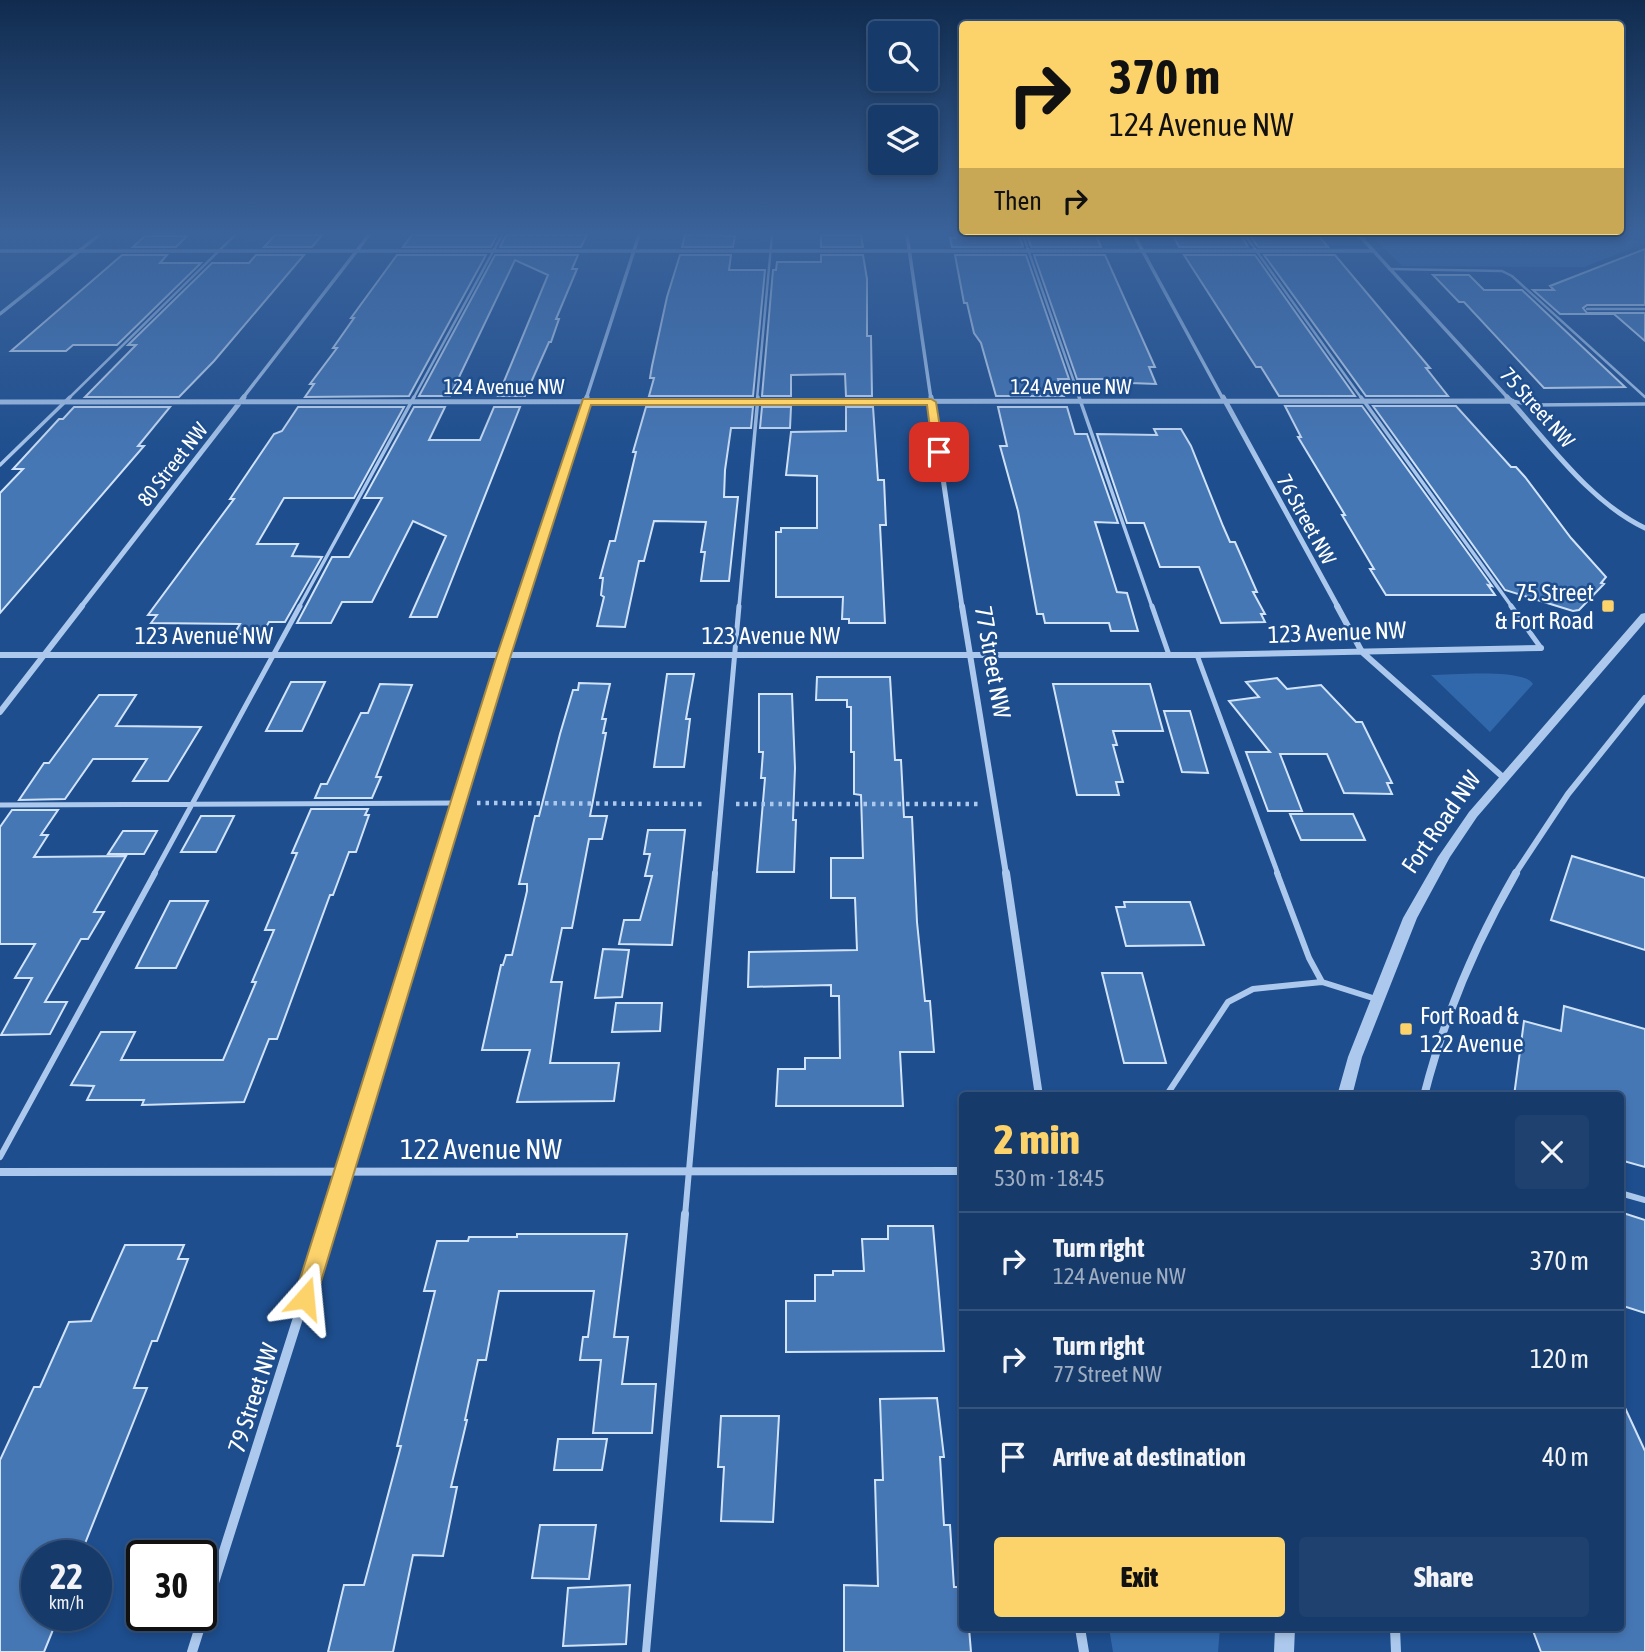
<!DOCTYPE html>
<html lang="en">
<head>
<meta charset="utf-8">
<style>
	body { margin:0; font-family:"Asap Condensed",sans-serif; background:#1f4170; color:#f1f3f6; height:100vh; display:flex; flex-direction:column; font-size:26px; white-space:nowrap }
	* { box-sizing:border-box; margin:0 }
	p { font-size:23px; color:#9eadc1 }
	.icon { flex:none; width:38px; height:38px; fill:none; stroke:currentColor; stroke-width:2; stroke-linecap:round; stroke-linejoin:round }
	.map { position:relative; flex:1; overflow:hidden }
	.panel { position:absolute; left:959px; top:1092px; width:665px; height:539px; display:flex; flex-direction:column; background:#163a6a; border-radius:7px; box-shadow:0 4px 10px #0003,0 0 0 2px #35547e }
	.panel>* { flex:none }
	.top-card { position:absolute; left:959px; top:21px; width:665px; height:214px; border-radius:7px; box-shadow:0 4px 10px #0003,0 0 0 2px #35547e; background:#fcd26b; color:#111; overflow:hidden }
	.fabs { position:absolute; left:868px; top:21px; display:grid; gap:14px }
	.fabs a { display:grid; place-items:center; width:70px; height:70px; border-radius:7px; background:#163a6a; box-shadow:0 4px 10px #0003,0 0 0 2px #35547e; font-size:35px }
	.speed { position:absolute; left:21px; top:1540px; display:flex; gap:14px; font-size:35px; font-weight:700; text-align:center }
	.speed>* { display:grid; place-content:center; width:91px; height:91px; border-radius:50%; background:#163a6a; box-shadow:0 4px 10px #0003,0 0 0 2px #35547e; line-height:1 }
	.speed small { font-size:18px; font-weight:400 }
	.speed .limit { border:4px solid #111; border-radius:10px; background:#fff; color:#111 }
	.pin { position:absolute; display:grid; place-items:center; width:60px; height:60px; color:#fff; margin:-30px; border-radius:14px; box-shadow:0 4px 10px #0006 }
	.me { position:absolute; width:77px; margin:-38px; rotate:18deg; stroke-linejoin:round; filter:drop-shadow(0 0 5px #0008) }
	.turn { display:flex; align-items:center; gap:24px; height:147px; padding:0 35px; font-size:32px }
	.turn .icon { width:91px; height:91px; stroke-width:2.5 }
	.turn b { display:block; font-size:49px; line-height:60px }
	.then { display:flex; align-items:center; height:66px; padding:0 35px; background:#0003; gap:14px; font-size:26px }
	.round { display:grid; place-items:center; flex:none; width:74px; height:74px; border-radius:7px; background:#1f4170 }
	.head { display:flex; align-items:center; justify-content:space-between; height:119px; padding:0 35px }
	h1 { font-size:42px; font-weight:800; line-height:52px; color:#fcd26b }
	.button { display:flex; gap:14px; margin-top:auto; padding:14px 35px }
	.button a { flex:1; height:80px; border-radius:7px; background:#fcd26b; color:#111; font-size:28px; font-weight:800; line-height:80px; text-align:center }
	.button a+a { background:#1f4170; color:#f1f3f6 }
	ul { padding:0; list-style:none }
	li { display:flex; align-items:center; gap:21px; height:98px; padding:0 35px; border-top:2px solid #35547e }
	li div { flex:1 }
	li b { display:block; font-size:26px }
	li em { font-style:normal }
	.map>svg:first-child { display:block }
</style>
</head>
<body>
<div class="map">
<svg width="1645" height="1652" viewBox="0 0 1645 1652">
	<rect width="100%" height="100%" fill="#1e4e8e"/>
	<path fill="#3168ab" d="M1371 235H1619L1645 243 1584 267 1402 266Z
		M1431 675C1452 675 1524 668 1533 684L1490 732Z
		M1109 1628H1220L1218 1652H1113Z"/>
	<path fill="#4677b5" stroke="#d1e3f9" stroke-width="2" d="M275 235H322L312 247H264Z
		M412 235H497L491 247H403Z
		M506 235H587L581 247H500Z
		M685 235 735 236 733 247H682Z
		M821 235H861L863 247H821Z
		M955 235H1019L1023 247H952L950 238H956Z
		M1027 235H1096L1101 247H1031Z
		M1173 235H1241L1248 247H1179Z
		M1250 235H1318L1328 247H1258Z
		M145 236H187L176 247H133Z
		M1645 249V305H1587L1583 308 1587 313H1645V341L1614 314H1560L1533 290H1554L1550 286Z
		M122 255H167L160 263H201L117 345H73L66 351H11Z
		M256 255H304L214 361 179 397H85L136 345H128L212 263H249Z
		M397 255H486L409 396 305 397 314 384H310L337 348H333L354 318H351Z
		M495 255H578L572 269H577L556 319H559L551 342H549L525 396H498L548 275 515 260 450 396H419Z
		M680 255H731L729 270H765L753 396H649L654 378H650L652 366 667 297Z
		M821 255H863L867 279V336H871L872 396H846L845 374 791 375V396H762L773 270H776L777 262H821Z
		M955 255H1026L1069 379H1058L1064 396H996L981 343 974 333 967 303H964Z
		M1034 255H1105L1155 367H1149L1156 384 1131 383 1129 379H1077Z
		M1184 255H1255L1355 396H1279L1261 367H1256Z
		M1264 255H1335L1430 368H1426L1448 396H1366Z
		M1433 275H1469L1484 290H1522L1625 387 1544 388 1464 302H1459Z
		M1285 406H1362L1492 586 1488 585 1495 595H1386L1370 569H1374L1342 515H1345L1298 437H1301Z
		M1373 406H1456L1511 467H1516L1525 477 1571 538 1606 577 1601 583 1604 584 1579 610 1573 611 1505 590Z
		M74 407H170L138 446H144L0 613V493L23 469H13L59 419H63Z
		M298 407H404L354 498H284L257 544H298L292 556 322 557 285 622H269L262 634H234L240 624 151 623 157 615H148L234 499H230L274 434 282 431Z
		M414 407H445L429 440H480L494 407H520L437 617H410L446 536 413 521 372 602H342L331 623H297L332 557H349L382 498H364Z
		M646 407H753L751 428H731L725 470 724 497H738L729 581H701L705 552H701L706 522 654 521 644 561H639L625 627 597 626 604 597 601 595 603 578H600L610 541H615L636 452H633Z
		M762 407H791L790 428H760Z
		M846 407H873L878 480H884L886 525H880L885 623H849V619H842L843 597H776V532H781V528H817V476L786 475 791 432 846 431Z
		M998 407H1067L1075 434H1087L1118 523 1095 522 1117 592 1127 593 1138 631H1111L1109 623H1045L1043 614H1037L1018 511 1000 446H1007Z
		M1154 429H1181L1191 446 1223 526 1230 542H1235L1257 592H1253L1265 614H1261L1265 622 1221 623 1199 567H1160L1144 523H1127L1097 434 1157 435Z
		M667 674H694L686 719H690L684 767H654Z
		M817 677H890L895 760H901L904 817H912L917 922 925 1001H930L934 1052H900L903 1106H776L778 1069H805V1058H840L839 996H831V985L748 987 749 952 857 950 855 898H831V858H863L861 795 854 794V752H851V707H847V700H816Z
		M1277 678 1287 689 1321 685 1356 722H1362L1392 783H1387L1392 794 1344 793 1327 754H1280L1302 811H1268L1246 752H1270L1229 701 1259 697 1246 682Z
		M291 682H325L302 731H266Z
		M579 683 610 684 602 719H606L603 733H606L590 816H607L602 839H589L572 928H562L551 982H562L550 1063H619L614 1101 517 1102 530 1050H482L501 965H503L506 955H512L527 891V884H519L535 816H539L560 734 573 690H578Z
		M380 684 412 685 376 777H381L372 798H315L321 784H327L361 713H368Z
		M1053 684H1150L1163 731H1113L1117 745H1113L1123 782H1116L1119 795H1077Z
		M759 694H792L795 768 793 820H796L794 872H757L765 778H761L763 752H759Z
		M99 695H136L116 726 201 727 168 781H133L147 759H93L65 799 19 800 44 763H49Z
		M1164 711H1190L1208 773 1182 772Z
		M311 809H368L365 815H369L356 852H349L333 895H330L277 1039H269L244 1102 142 1105 144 1100H87L94 1086 71 1085 101 1032H135L121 1060H223L256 982H252L274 930H265L297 853H292Z
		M12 810H58L41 835H48L34 857 126 856 94 912H104L88 939H81L45 1002H67L50 1034 1 1035 32 978H15L35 944H0V827Z
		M1290 814H1353L1365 840H1301Z
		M201 816H234L216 852H181Z
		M648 830H685L672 945 619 944 624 920H640L652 876H645L650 854H644Z
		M123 831H157L144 854H108Z
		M1572 856 1645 878V950L1551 920Z
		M170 901H208L176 968H136Z
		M1124 902H1190L1204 945 1126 946 1116 907H1125Z
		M603 949 629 950 622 997 595 998Z
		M1102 973H1142L1166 1063H1124Z
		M616 1003H662L660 1031 612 1032Z
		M1564 1006 1645 1029V1167L1620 1160V1096H1514L1524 1021 1561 1031Z
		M1620 1212 1645 1220V1313L1620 1305Z
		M888 1226H933L944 1351 786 1352V1301H815V1275H833V1271H864L862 1239H888Z
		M517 1234H627L614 1337H628L622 1384H656L652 1433H593L601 1360H580L583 1337H588L594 1291H499L486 1360H478L465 1420H467L451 1487H457L443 1556 413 1555 393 1652H328L344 1585H364L401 1446H397L435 1291H424L437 1241H468L469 1237H517Z
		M125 1245H184L178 1259H188L157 1341H152L134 1388H147L80 1556H37V1615H59L44 1652H0V1460L34 1387H40L69 1322 91 1321Z
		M1620 1397 1645 1451V1652H1541L1532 1628H1620Z
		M937 1398 944 1457H940L944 1525H950L954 1587H962V1628H969L971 1652H844V1585L878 1586 875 1480H883L880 1399Z
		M721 1416H779L773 1522 721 1521 724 1467H718Z
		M558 1439H607L602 1470H554Z
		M540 1525H596L589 1579 532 1578Z
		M630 1585 626 1644 563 1646 568 1588Z"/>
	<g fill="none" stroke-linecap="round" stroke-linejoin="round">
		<path stroke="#acc9ed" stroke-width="4.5" stroke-dasharray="3.5 5" stroke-linecap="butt" d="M477 803 706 804
			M736 804H979"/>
		<path stroke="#acc9ed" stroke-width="2.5" d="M1023 235 1080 399
			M1245 235 1362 399
			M1389 269 1502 271 1512 276 1645 397
			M1587 309H1645
			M68 399 235 235
			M413 399 502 235
			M757 399 772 235"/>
		<path stroke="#acc9ed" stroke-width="3.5" d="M1079 397 1152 607
			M1361 397 1512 607
			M1512 401 1532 405 1645 404
			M0 465 70 397
			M299 607 414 397
			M739 607 758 397"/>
		<path stroke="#acc9ed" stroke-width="5" d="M1152 606 1169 655
			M1511 606 1541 648
			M1197 655 1278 874
			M0 805 458 803
			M154 874 300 606
			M715 874 739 606"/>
		<path stroke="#acc9ed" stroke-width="6" d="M1277 873 1309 958 1322 982
			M1166 1096 1228 1002 1253 989 1322 982 1376 999
			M0 1157 155 873
			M1620 1193 1645 1200
			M685 1216 715 873"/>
		<path stroke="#acc9ed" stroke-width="8" d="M646 1652 685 1214"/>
		<path stroke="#acc9ed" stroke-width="3.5" d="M907 235 931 399
			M1134 235 1223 399
			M1359 235 1509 399
			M0 251H1374
			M0 314 99 235
			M242 399 369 235
			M586 399 639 235"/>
		<path stroke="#acc9ed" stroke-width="5" d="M931 397 962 607
			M1223 397 1338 607
			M1507 397C1548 442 1590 502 1645 528
			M0 402 1512 401
			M81 607 244 397
			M519 607 587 397"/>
		<path stroke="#acc9ed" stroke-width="6" d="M962 606 1006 874
			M1337 606 1362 652 1504 778
			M0 655H1197L1541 648
			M0 712 82 606
			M436 874 520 606
			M1515 874 1568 794 1645 698"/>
		<path stroke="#acc9ed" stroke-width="8" d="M1006 873 1039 1096
			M1424 1096C1444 1017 1475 944 1516 873
			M0 1172 962 1171
			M331 1216 437 873"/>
		<path stroke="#acc9ed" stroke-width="10" d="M1080 1628 1084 1652
			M1395 1628 1396 1652
			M192 1652 331 1214"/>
		<path fill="#acc9ed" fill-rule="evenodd" d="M1645 613V622L1477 817 1450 857 1417 918 1362 1057 1352 1096H1337L1348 1057 1403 918 1438 857 1469 812 1641 614Z
			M1275 1628H1295L1294 1652H1274Z"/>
	</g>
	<linearGradient id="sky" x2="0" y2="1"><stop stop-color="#102b4e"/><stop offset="0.5" stop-color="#3b639b"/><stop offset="1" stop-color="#3b639b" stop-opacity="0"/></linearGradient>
	<rect width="1645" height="466" fill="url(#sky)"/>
	<path fill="#fcd26b" stroke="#a48846" stroke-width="2" d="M583 399H931L936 402 944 452 939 455 933 452 927 405H591L511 655 316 1298 313 1304 305 1307 297 1304 294 1298 497 655Z"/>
	<g fill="#fcd26b" stroke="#1e4e8e" stroke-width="2.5">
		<rect x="1601" y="599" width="14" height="14" rx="3.5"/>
		<rect x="1399" y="1022" width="14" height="14" rx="3.5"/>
	</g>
	<g text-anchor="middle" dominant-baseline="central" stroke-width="5" stroke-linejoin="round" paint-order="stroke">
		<g font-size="21" fill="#fff" stroke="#1e4e8e">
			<text x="504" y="386">124 Avenue NW</text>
			<text x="1071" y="386">124 Avenue NW</text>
			<text transform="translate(1538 407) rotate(48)">75 Street NW</text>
			<text transform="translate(172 464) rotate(-52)">80 Street NW</text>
			<text transform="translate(1307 519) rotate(61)">76 Street NW</text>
		</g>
		<g font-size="24" fill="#fff" stroke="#1e4e8e" text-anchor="end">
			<text x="1594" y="592">75 Street<tspan x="1594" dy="28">&amp; Fort Road</tspan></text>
			<text x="1420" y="1015" text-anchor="start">Fort Road &amp;<tspan x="1420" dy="28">122 Avenue</tspan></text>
		</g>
		<g font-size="24" fill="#fff" stroke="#1e4e8e">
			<text transform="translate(1337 632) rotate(-2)">123 Avenue NW</text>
			<text x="204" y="635">123 Avenue NW</text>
			<text x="771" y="635">123 Avenue NW</text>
			<text transform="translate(993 662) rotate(80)">77 Street NW</text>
			<text transform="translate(1441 822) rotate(-55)">Fort Road NW</text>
			<text transform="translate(253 1398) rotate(-72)">79 Street NW</text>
		</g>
		<g font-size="28" fill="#fff" stroke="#1e4e8e">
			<text x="481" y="1149">122 Avenue NW</text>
		</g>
	</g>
</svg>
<div class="fabs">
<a><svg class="icon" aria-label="search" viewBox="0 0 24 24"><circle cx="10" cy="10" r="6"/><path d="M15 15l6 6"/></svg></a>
<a><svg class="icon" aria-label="layers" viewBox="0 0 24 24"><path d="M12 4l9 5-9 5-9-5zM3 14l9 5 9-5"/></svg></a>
</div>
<div class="speed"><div>22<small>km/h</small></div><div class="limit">30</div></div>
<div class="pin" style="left:939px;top:452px;background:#d93025"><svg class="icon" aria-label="arrive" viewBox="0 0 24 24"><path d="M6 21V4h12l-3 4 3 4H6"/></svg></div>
<svg class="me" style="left:305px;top:1298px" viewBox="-20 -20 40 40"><path d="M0-17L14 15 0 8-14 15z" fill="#fcd26b" stroke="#fff" stroke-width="4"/></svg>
<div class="top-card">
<div class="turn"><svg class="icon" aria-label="right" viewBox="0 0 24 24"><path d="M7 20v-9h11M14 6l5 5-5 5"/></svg><div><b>370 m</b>124 Avenue NW</div></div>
<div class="then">Then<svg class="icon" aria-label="right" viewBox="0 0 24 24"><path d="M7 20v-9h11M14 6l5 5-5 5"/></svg></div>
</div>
<section class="panel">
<div class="head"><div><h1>2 min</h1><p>530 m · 18:45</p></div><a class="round"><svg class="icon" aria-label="close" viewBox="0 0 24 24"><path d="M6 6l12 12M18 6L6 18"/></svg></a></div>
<ul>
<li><svg class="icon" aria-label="right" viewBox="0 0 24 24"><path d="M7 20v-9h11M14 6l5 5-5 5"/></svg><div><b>Turn right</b><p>124 Avenue NW</p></div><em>370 m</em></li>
<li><svg class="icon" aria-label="right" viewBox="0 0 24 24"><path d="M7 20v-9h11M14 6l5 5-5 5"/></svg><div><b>Turn right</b><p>77 Street NW</p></div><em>120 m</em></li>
<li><svg class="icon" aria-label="arrive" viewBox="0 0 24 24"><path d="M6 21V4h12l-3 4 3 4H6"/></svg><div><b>Arrive at destination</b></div><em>40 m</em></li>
</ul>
<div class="button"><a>Exit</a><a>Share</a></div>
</section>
</div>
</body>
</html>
